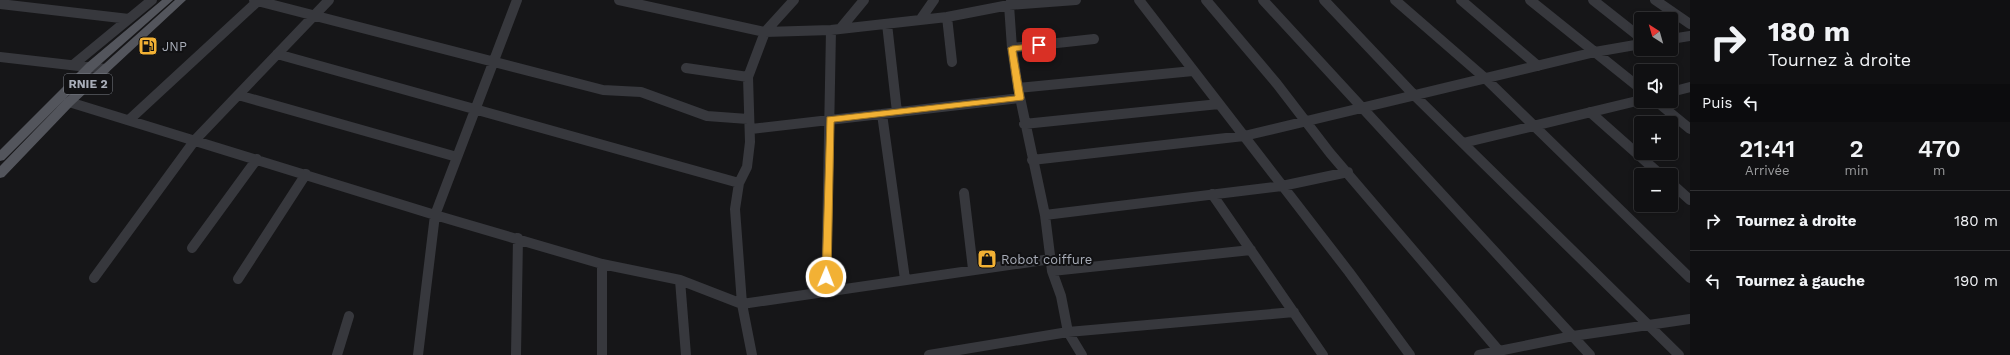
<!DOCTYPE html>
<html lang="fr">
<head>
<meta charset="utf-8">
<style>
	body { margin:0; font-family:"Work Sans",sans-serif; background:#19191b; color:#f1f3f6; height:100vh; display:flex; flex-direction:column; font-size:15px; white-space:nowrap }
	* { box-sizing:border-box; margin:0 }
	p { font-size:13px; color:#9c9d9f }
	.icon { flex:none; width:22px; height:22px; fill:none; stroke:currentColor; stroke-width:2; stroke-linecap:round; stroke-linejoin:round }
	.map { position:relative; flex:1; overflow:hidden }
	.sheet { display:flex; flex-direction:column; background:#101012; width:320px }
	.sheet>* { flex:none }
	.banner { background:#101012; color:#f1f3f6; overflow:hidden }
	.needle { width:26px; rotate:323deg }
	.buttons { position:absolute; left:1634px; top:12px; display:grid; gap:8px }
	.buttons a { display:grid; place-items:center; width:44px; height:44px; border-radius:4px; background:#101012; box-shadow:0 2px 6px #0003,0 0 0 1px #303032; font-size:20px }
	.pin { position:absolute; display:grid; place-items:center; width:34px; height:34px; color:#fff; margin:-17px; border-radius:8px; box-shadow:0 2px 6px #0006 }
	.me { position:absolute; width:44px; margin:-22px; rotate:1deg; stroke-linejoin:round; filter:drop-shadow(0 0 3px #0008) }
	.turn { display:flex; align-items:center; gap:14px; height:84px; padding:0 12px; font-size:18px }
	.turn .icon { width:52px; height:52px; stroke-width:2.5 }
	.turn b { display:block; font-size:28px; line-height:34px }
	.then { display:flex; align-items:center; height:38px; padding:0 12px; background:#0003; gap:8px; font-size:15px }
	.eta { display:flex; justify-content:space-evenly; align-items:center; height:68px; text-align:center }
	.eta b { font-size:24px; font-weight:600; line-height:28px }
	ul { padding:0; list-style:none }
	li { display:flex; align-items:center; gap:12px; height:60px; padding:0 12px; border-top:1px solid #303032 }
	li div { flex:1 }
	li b { display:block; font-size:15px }
	li em { font-style:normal }
	main { display:flex; flex:1; min-height:0 }
	.map>svg:first-child { display:block }
</style>
</head>
<body>
<main>
<div class="map">
<svg width="1690" height="355" viewBox="0 0 1690 355">
	<rect width="100%" height="100%" fill="#161618"/>
	<g fill="none" stroke-linecap="round" stroke-linejoin="round">
		<path stroke="#37383d" stroke-width="10" d="M254 0 603 90 641 92 707 116 748 119
			M619 0 765 32 831 30 947 17 1009 5 1076 0
			M794 0 765 32 748 77 750 142 747 167 739 183 735 209 742 304 1051 259
			M1012 0 1009 5 1012 48 1018 88 1045 215 1052 271 1061 296 1068 332 1082 355
			M1139 0 1349 272 1410 355
			M1206 0 1277 84 1330 153 1500 352
			M1263 0 1590 355
			M1324 0 1415 96 1679 355
			M1395 0 1486 79 1690 278
			M1461 0 1538 66
			M1530 0 1641 89
			M1593 0 1641 38
			M1655 0 1690 24
			M0 4 129 19
			M947 17 952 62
			M920 20 934 0
			M887 24 897 112
			M840 29 864 0
			M1671 39 1690 36
			M1012 48 1094 39
			M277 54 739 183
			M0 57 105 69
			M73 65 152 0
			M686 68 748 77
			M1018 88 1193 71
			M1671 92 1690 87
			M238 95 457 157
			M1656 101 1690 129
			M69 102 435 215 602 264 680 280 742 304 752 355
			M1590 112 1661 175
			M882 114 905 279
			M129 120 259 0
			M1024 124 1219 104
			M751 129 1020 98
			M1463 143 1641 100
			M1032 160 1244 136 1595 52 1641 44
			M1671 183 1690 200
			M964 193 973 269
			M1212 194 1323 355
			M1045 215 1282 186 1348 172
			M192 248 257 159
			M602 264V355
			M1052 271 1251 250
			M94 278 195 140 329 0
			M238 279 306 174
			M680 280 686 355
			M826 293 831 30
			M337 355 349 316
			M418 355 435 215 517 0
			M516 355 518 238
			M929 355 1068 332 1294 312
			M1479 355 1573 336 1690 319"/>
		<path fill="#53555c" fill-rule="evenodd" d="M162 0H173L95 69 4 160 0 161V150L87 63Z
			M175 0H186L73 105 4 177 0 178V166L65 99Z"/>
	</g>
	<path fill="#f2b134" stroke="#9d7322" d="M1039 43 1043 45 1042 47 1016 51 1024 98 1023 100 834 122 831 277 826 282 823 280 822 277 827 117 1015 96 1008 48 1012 46Z"/>
	<defs>
		<symbol id="fuel-square" viewBox="-11 -11 22 22"><rect x="-9" y="-9" width="18" height="18" rx="4" fill="#f2b134" stroke="#111113"/><path d="M-5.5-6h7V0h2V4h1.3V-2.5L3-4.5l.8-.8L6-3V5H2.5V1h-1V6h-7ZM-4.2-4.7v3.2H.2V-4.7Z" fill="#111"/></symbol>
		<symbol id="shop-square" viewBox="-11 -11 22 22"><rect x="-9" y="-9" width="18" height="18" rx="4" fill="#f2b134" stroke="#111113"/><path d="M-5-2.5h2.3a2.7 3.5 0 0 1 5.4 0H5L5.5 6h-11ZM-1.5-2.5h3a1.5 2.3 0 0 0-3 0Z" fill="#111"/></symbol>
	</defs>
	<g fill-rule="evenodd">
		<use href="#fuel-square" x="137" y="35" width="22" height="22"/>
		<use href="#shop-square" x="976" y="248" width="22" height="22"/>
	</g>
	<g text-anchor="middle" dominant-baseline="central" stroke-width="4" stroke-linejoin="round" paint-order="stroke">
		<rect fill="#111113" stroke="#7b7e86" stroke-width="1" x="64" y="74" width="48" height="20" rx="3"/>
		<g font-size="12" font-weight="bold" fill="#a8adb8">
			<text x="88" y="84">RNIE 2</text>
		</g>
		<g font-size="13" fill="#a8adb8" stroke="#111113" text-anchor="start">
			<text x="162" y="46">JNP</text>
			<text x="1001" y="259">Robot coiffure</text>
		</g>
	</g>
</svg>
<div class="buttons">
<a><svg class="needle" viewBox="-14 -14 28 28"><path d="M0-13l5 13h-10z" fill="#e53935"/><path d="M0 13l5-13h-10z" fill="#9c9d9f"/></svg></a>
<a><svg class="icon" aria-label="sound" viewBox="0 0 24 24"><path d="M4 9h4l5-4v14l-5-4H4zM17 9q2 3 0 6"/></svg></a>
<a>+</a>
<a>−</a>
</div>
<div class="pin" style="left:1039px;top:45px;background:#d93025"><svg class="icon" aria-label="arrive" viewBox="0 0 24 24"><path d="M6 21V4h12l-3 4 3 4H6"/></svg></div>
<svg class="me" style="left:826px;top:277px" viewBox="-20 -20 40 40"><circle r="17" fill="#f2b134" stroke="#fff" stroke-width="3"/><path d="M0-11L8 9 0 5-8 9z" fill="#fff"/></svg>
</div>
<section class="sheet">
<div class="banner">
<div class="turn"><svg class="icon" aria-label="right" viewBox="0 0 24 24"><path d="M7 20v-9h11M14 6l5 5-5 5"/></svg><div><b>180 m</b>Tournez à droite</div></div>
<div class="then">Puis<svg class="icon" aria-label="left" viewBox="0 0 24 24"><path d="M17 20v-9H6M10 6l-5 5 5 5"/></svg></div>
</div>
<div class="eta">
<div><b>21:41</b><p>Arrivée</p></div>
<div><b>2</b><p>min</p></div>
<div><b>470</b><p>m</p></div>
</div>
<ul>
<li><svg class="icon" aria-label="right" viewBox="0 0 24 24"><path d="M7 20v-9h11M14 6l5 5-5 5"/></svg><div><b>Tournez à droite</b></div><em>180 m</em></li>
<li><svg class="icon" aria-label="left" viewBox="0 0 24 24"><path d="M17 20v-9H6M10 6l-5 5 5 5"/></svg><div><b>Tournez à gauche</b></div><em>190 m</em></li>
</ul>
</section>
</main>
</body>
</html>
